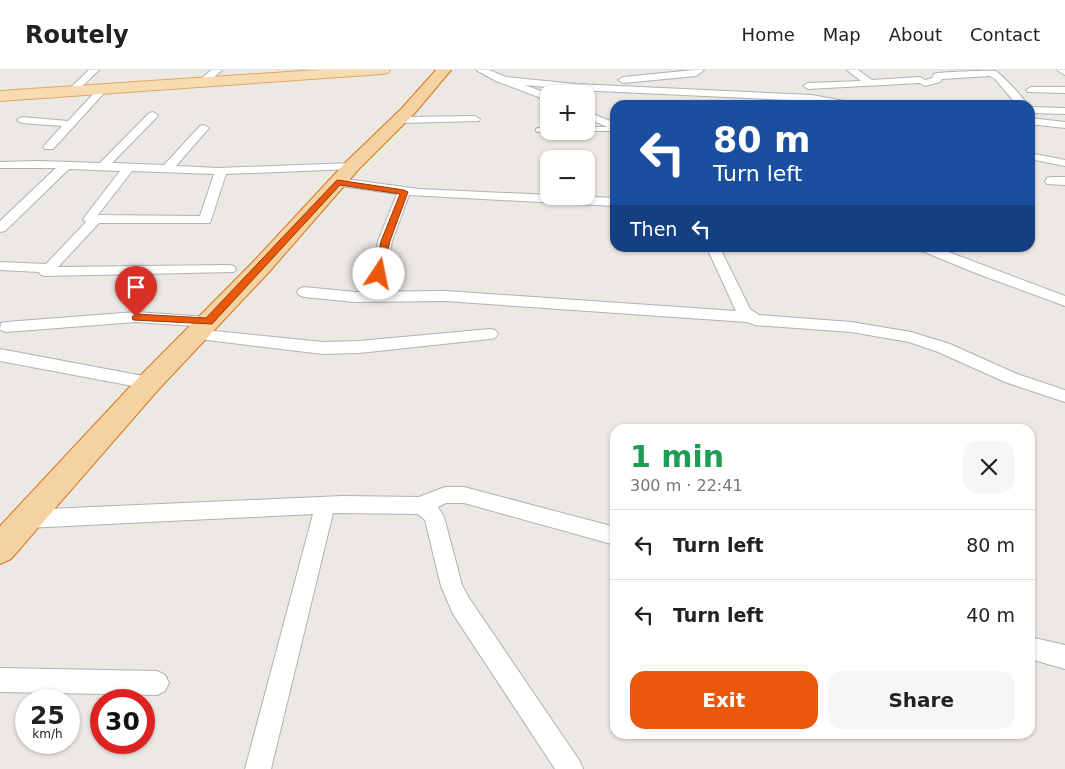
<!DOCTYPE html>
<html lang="en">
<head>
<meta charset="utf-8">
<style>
	body { margin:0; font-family:"DejaVu Sans",sans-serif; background:#f6f6f6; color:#222; height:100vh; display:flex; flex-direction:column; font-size:19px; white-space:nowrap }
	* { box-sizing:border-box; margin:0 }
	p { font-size:16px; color:#767676 }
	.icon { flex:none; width:28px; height:28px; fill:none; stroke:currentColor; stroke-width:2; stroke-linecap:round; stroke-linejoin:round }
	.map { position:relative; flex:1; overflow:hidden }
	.details { position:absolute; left:610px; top:354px; width:425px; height:315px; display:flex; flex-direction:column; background:#fff; border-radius:15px; box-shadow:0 1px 4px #0004 }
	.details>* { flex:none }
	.banner { position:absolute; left:610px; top:30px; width:425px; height:152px; border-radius:15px; box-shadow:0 1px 4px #0004; background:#1a4fa0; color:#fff; overflow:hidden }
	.fabs { position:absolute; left:540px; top:15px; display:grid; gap:10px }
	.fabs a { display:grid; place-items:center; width:55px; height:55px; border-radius:10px; background:#fff; box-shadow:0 1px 4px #0004; font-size:25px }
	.speed { position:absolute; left:15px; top:619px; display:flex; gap:10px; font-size:25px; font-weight:700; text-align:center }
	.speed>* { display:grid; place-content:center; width:65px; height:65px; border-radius:50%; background:#fff; box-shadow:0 1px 4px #0004; line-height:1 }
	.speed small { font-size:12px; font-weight:400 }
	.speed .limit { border:8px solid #d22; background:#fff; color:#111 }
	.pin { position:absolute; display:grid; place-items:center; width:42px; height:42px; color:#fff; margin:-51px -21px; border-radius:50% 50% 50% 0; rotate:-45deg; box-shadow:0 0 5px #0007 }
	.pin .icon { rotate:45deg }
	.me { position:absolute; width:55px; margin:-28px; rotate:11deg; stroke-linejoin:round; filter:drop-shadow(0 0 4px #0008) }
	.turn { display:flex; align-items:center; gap:18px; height:105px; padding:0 20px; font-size:22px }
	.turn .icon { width:65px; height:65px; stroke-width:2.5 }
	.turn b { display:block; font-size:35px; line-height:42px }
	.then { display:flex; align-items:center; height:48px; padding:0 20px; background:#0003; gap:10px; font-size:19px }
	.round { display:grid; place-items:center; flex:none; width:52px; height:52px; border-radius:15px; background:#f6f6f6 }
	.summary { display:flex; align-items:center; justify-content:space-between; height:85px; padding:0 20px }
	h1 { font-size:30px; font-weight:800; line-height:38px; color:#1e9e55 }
	.action { display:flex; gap:10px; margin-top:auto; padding:10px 20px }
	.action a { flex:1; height:58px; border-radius:15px; background:#ea580c; color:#fff; font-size:20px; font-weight:800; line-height:58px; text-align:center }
	.action a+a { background:#f6f6f6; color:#222 }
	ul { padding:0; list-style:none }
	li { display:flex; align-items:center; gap:15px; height:70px; padding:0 20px; border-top:1px solid #e0e0e0 }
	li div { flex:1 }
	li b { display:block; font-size:19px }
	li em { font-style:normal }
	header { display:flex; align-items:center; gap:30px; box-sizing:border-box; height:70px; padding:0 25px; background:#fff; border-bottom:1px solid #e0e0e0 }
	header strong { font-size:24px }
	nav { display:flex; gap:28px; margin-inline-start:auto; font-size:18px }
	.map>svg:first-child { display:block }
</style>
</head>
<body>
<header>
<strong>Routely</strong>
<nav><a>Home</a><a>Map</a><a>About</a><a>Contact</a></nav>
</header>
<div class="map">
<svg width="1065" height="699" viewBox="0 0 1065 699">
	<rect width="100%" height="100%" fill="#ece8e3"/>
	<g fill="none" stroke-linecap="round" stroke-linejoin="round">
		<defs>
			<path id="service" d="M586 57H615V61H586Z
				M538 58H549V61H550L538 62 536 61V59Z"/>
			<path id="minor" d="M89 0H99L74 24H68V20Z
				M211 0H222L205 15H199V11Z
				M476 0H489L506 7 576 14 812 25 850 32 855 35H834L812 31 576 20 525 15 549 24V31L496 11Z
				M694 0H704L696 6 623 13 618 10 623 7Z
				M847 0H858L872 10 920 7 925 10 932 8 934 4 937 3C950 2 987 0 995 1 1002 4 1023 28 1028 35H1017L995 9 990 6 942 9 940 12 925 16 920 13 808 19 803 16 808 13 861 11Z
				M1057 0H1065V5Z
				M102 17 105 18V22L53 79H45L43 77 62 56 22 53 17 50 22 47 68 51 99 18Z
				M1031 17H1065V23L1028 22 1026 20Z
				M1030 37 1065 38V44L1030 43Z
				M586 41 615 53V60L586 48Z
				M153 42 158 45 157 47 112 93 164 95 200 56 204 55 209 58 176 96 218 98 352 93 358 96 352 99 226 104 210 153H99L58 197 229 195 234 196 236 199 234 202 46 206 41 205 39 202 0 200V192L46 194 86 152 83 149 120 101 69 99 5 161 0 162V151L56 98H0V92L39 91 100 93 149 43ZM132 101 214 104 200 146 98 145Z
				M475 46 480 49 479 51 400 53 395 50 400 47Z
				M1030 48 1065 52V58L1030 54Z
				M1030 83 1065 90V96L1030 89Z
				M1051 107H1065V115L1047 114 1045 111 1047 108Z
				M338 108 419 119 615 128V136L409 125 392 171 386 204 384 207H374L372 204 378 171 397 124 334 115 332 112 334 109Z
				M707 178H720L750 239 759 245 851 252 911 262 950 274 1017 304 1065 320V332L1005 312 938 282 909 272 851 262 755 255 747 252 445 231 355 232 304 227 299 225 297 222 299 219 304 217 355 222 445 221 736 241Z
				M920 178H938L1065 226V236L978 204 922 181Z
				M136 242 208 247 213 248 216 252 213 256 208 257 136 252 6 262 0 260 1 253 6 252Z
				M196 259 323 272 359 271 490 259 495 260 498 264 495 268 490 269 359 283 323 284 191 268 188 264 191 260Z
				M0 279 149 307 155 309 157 313 155 317 149 319 0 291Z
				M445 417H464L615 457V475L464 433H446L438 437 444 447 462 515 469 528 579 690 583 699H555L453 544 441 516 425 450 418 444 333 443 271 699H245L313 444 26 458 19 455 16 449 19 443 26 440 342 426 419 427Z
				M1030 567 1065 575V599L1030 589Z
				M0 598 157 601 165 605 169 613 165 621 157 625 0 622Z"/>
			<path id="primary" d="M318 0H390L388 3 383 4 0 31V21Z"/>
			<path id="trunk" d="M436 0H451L414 44 358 100 269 202 158 320 11 489 0 494V456L140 306 253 192 346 92 402 38Z"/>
		</defs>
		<use href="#service" stroke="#afb2b4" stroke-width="2"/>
		<use href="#minor" stroke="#afb2b4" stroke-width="2"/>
		<use href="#primary" stroke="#e1a767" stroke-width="2"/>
		<use href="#trunk" stroke="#d67619" stroke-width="2"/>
		<use href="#service" fill="#fff" fill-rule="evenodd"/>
		<use href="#minor" fill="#fff" fill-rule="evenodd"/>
		<use href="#primary" fill="#f6dcaf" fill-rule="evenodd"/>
		<use href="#trunk" fill="#f4d2a2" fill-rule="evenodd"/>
	</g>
	<path fill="#ea580c" stroke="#983908" d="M338 110 404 120 408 122 390 171 382 206H379L374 204 381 171 400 124 340 115 212 254 133 250 132 247 136 244 206 248 336 111Z"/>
</svg>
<div class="fabs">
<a>+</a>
<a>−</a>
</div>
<div class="speed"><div>25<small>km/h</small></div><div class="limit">30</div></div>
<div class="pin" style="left:136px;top:247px;background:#d93025"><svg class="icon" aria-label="arrive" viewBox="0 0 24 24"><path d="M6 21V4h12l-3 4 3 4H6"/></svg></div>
<svg class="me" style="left:379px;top:204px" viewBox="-20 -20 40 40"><circle r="19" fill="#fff"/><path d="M0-13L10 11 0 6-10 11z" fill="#ea580c"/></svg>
<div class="banner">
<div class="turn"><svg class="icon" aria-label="left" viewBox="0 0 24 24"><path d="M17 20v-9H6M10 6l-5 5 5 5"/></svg><div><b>80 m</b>Turn left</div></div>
<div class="then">Then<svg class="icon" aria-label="left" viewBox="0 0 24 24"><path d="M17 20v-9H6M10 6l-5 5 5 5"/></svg></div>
</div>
<section class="details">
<div class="summary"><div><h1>1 min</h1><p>300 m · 22:41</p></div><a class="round"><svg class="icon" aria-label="close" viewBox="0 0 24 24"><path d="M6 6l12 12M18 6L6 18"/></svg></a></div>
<ul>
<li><svg class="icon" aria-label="left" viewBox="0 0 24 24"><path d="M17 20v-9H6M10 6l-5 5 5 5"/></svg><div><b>Turn left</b></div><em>80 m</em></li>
<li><svg class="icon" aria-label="left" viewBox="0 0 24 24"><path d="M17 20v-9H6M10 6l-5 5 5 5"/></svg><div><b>Turn left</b></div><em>40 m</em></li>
</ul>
<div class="action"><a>Exit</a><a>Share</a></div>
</section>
</div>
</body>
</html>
